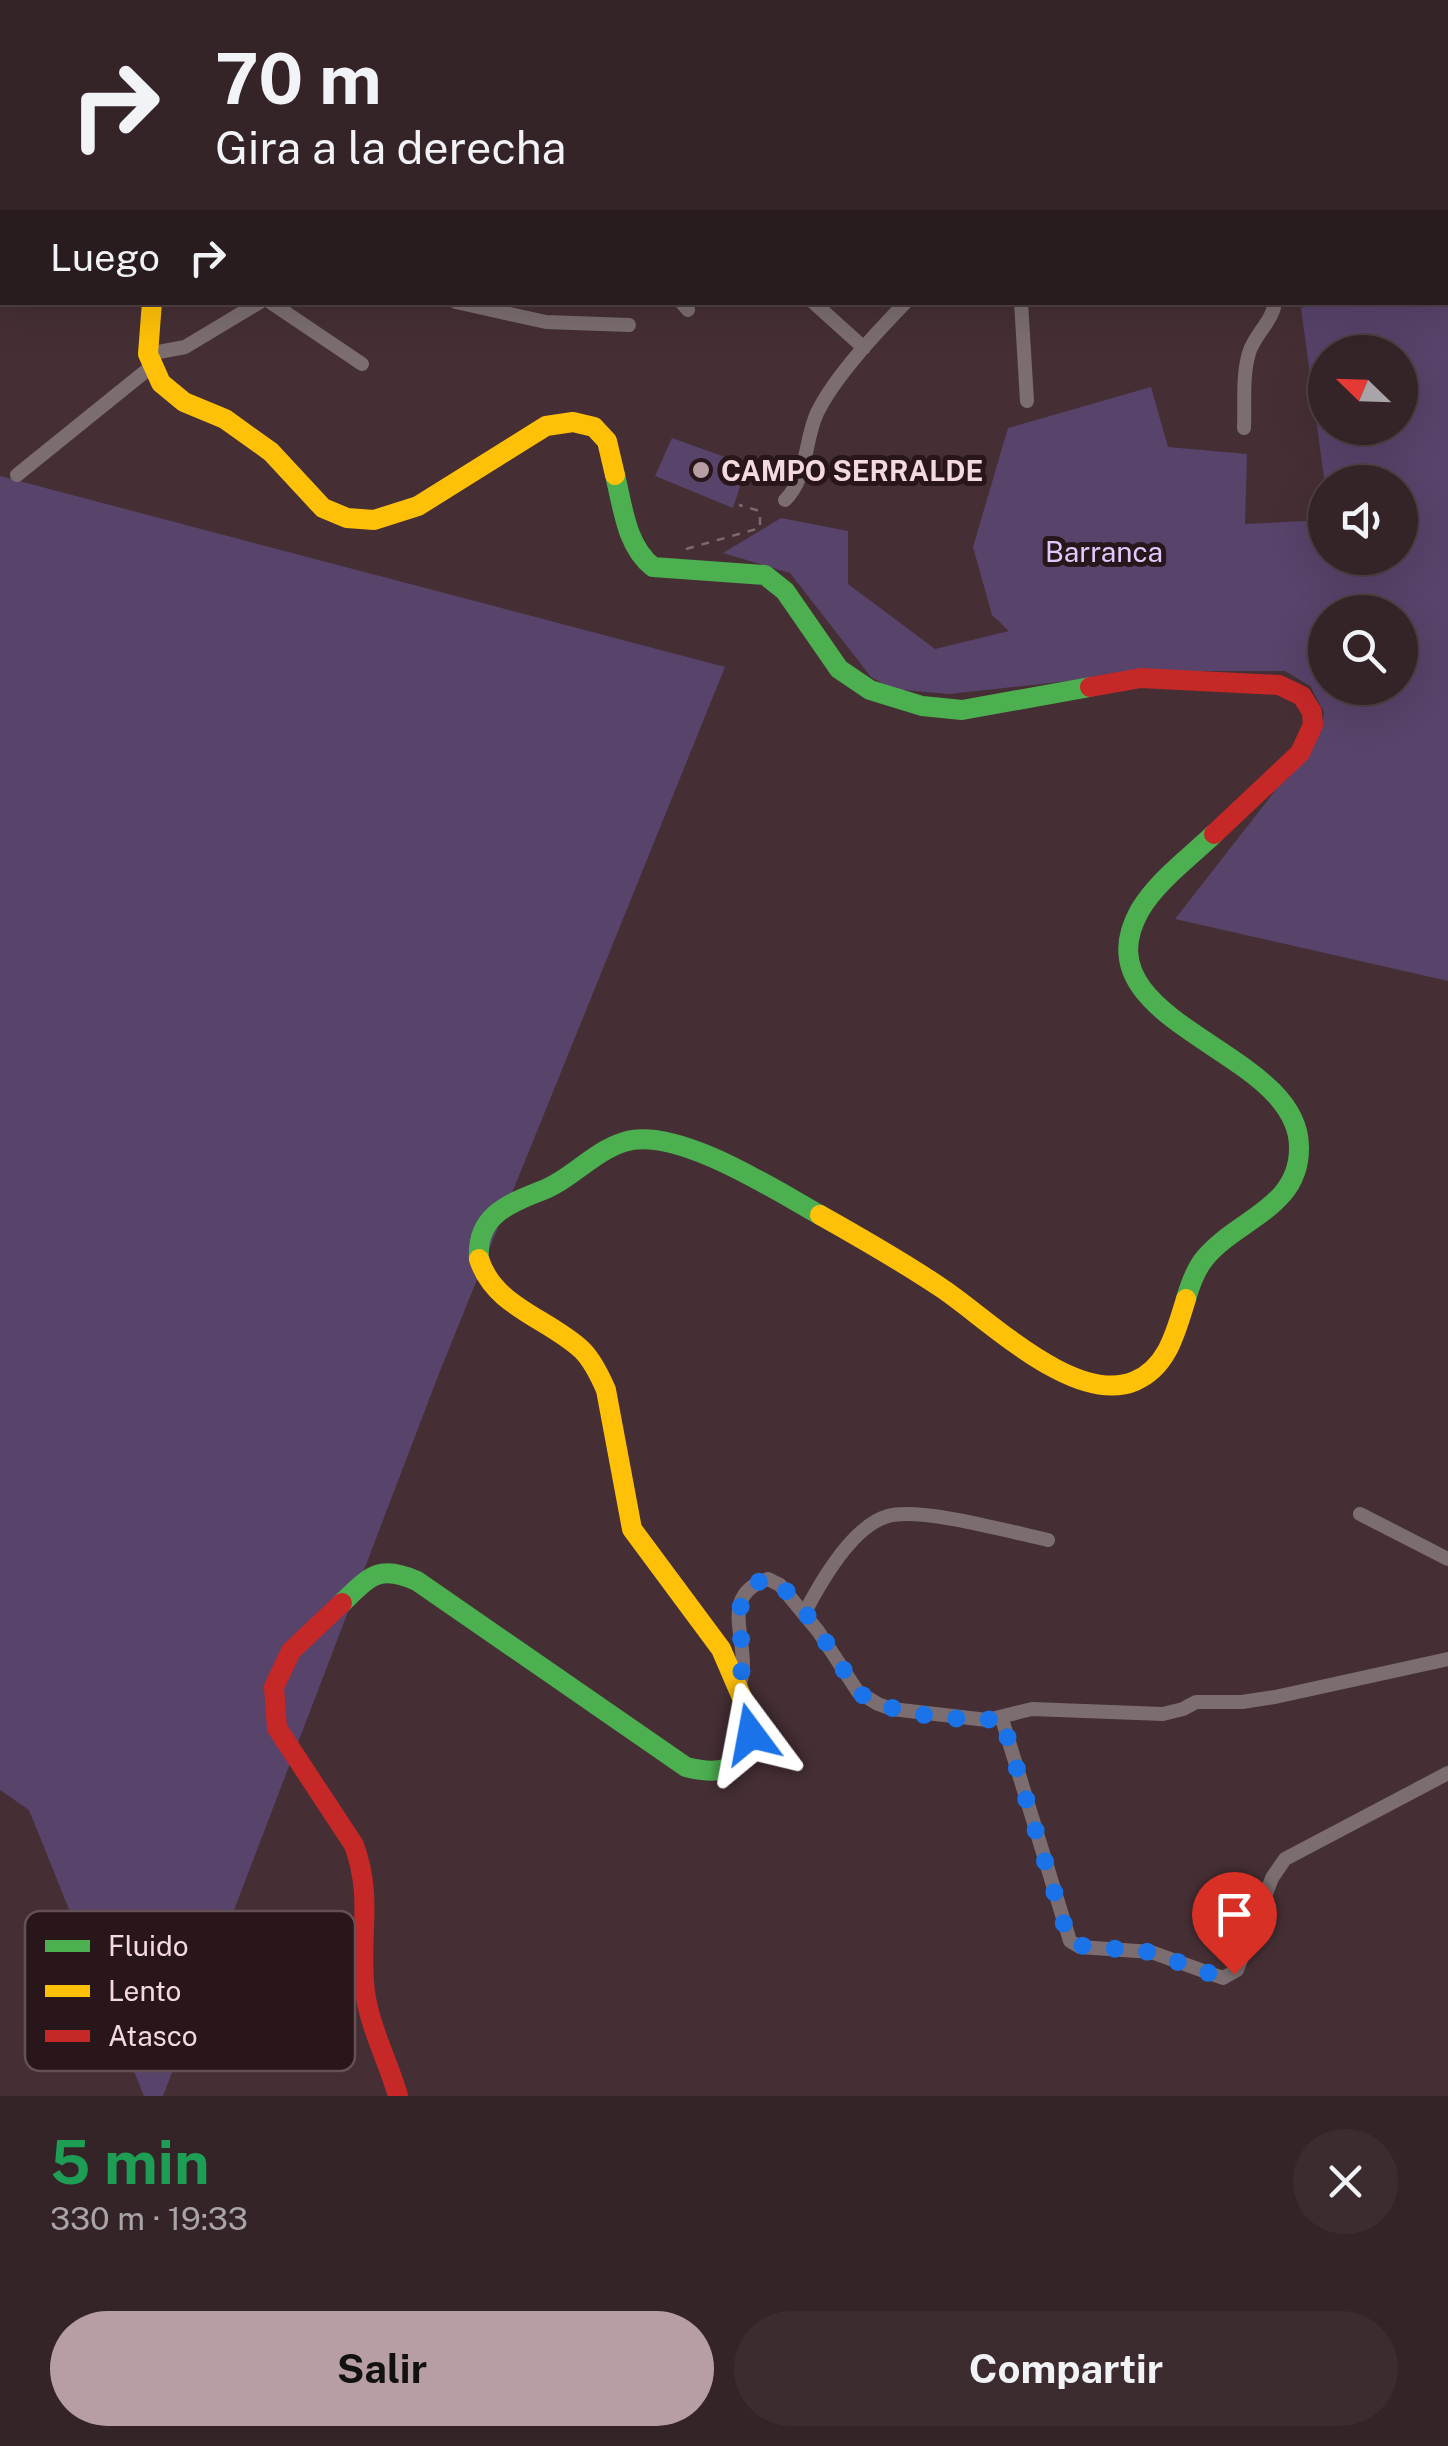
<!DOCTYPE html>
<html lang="es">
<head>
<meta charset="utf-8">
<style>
	body { margin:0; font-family:"Public Sans",sans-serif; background:#3c2b2f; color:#f1f3f6; height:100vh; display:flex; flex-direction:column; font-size:38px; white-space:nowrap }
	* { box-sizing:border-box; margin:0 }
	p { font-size:32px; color:#a9a4a7 }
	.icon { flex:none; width:55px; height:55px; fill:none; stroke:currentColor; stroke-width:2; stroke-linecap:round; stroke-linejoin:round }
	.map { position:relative; height:2096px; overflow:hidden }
	.details { display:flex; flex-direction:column; background:#342327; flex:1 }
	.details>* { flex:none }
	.top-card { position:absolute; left:0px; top:0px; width:1450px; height:305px; box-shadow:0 10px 40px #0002,0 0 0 2px #4e4044; background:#342327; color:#f1f3f6; overflow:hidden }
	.needle { width:65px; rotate:293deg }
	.controls { position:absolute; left:1308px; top:335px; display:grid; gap:20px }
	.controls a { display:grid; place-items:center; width:110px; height:110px; border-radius:50%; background:#342327; box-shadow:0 10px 40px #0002,0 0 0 2px #4e4044; font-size:50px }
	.pin { position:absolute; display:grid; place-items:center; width:85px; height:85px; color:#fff; margin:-102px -42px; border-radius:50% 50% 50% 0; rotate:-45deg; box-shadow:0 0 10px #0007 }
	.pin .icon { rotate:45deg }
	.me { position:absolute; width:110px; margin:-55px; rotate:347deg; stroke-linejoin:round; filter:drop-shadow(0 0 8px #0008) }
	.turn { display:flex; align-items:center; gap:35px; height:210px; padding:0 50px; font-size:45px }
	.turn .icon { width:130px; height:130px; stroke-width:2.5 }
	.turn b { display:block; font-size:70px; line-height:85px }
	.then { display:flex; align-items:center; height:95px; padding:0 50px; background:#0003; gap:20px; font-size:38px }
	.round { display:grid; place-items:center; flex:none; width:105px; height:105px; border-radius:52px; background:#3c2b2f }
	.headline { display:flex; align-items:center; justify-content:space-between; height:170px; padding:0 50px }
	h1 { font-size:60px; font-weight:700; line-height:75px; color:#1e9e55 }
	.action { display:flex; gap:20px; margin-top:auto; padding:20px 50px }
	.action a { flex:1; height:115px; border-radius:60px; background:#b79ea2; color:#111; font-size:40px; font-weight:700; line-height:115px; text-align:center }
	.action a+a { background:#3c2b2f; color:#f1f3f6 }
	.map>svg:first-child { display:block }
</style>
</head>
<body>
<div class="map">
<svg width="1448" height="2096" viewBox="0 0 1448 2096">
	<rect width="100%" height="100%" fill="#452f34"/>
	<path fill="#58436a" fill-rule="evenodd" d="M1448 241V981L1175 919 1321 732 1324 712 1310 686 1285 671H1160L949 694 893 689 871 677 790 573 723 553 781 518 848 531V584L935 649 1009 631 992 615 973 547 1008 428 1151 387 1168 447 1247 454 1245 524 1325 520V558H1400V482H1325V485L1301 308 1314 302H1448ZM1325 352H1400V428H1325ZM1325 612H1400V688H1325Z
		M672 438 747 465 733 508 655 476Z
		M0 476 725 667 440 1371 163 2096H144L29 1810 0 1790Z"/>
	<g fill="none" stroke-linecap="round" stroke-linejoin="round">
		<path stroke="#7a6b6f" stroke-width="2.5" stroke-dasharray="8 8" stroke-linecap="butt" d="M686 549 760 528V511L739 505"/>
		<path stroke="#7b6d70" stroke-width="14" d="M452 0 453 2
			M770 0 772 2
			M643 2 646 0
			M1090 2V0
			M1160 2V0
			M1376 2 1378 0
			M0 104 2 102
			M270 302 362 364
			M456 302 546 322 629 325
			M681 302 688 310
			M813 302 864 348
			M1021 302 1027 401
			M148 354 185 347 260 302
			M1244 428C1245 405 1242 376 1249 353 1254 335 1273 321 1275 302
			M17 475 152 366
			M785 500C808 478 804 441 817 413 835 376 877 332 906 302
			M1360 1514 1448 1559
			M804 1614C820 1583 852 1526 888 1516 922 1507 1011 1532 1048 1540
			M739 1689C741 1681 743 1673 743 1664 743 1630 723 1593 768 1579L780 1585 818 1631 858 1692 878 1704 892 1709 987 1720 1032 1709 1163 1714 1183 1709 1196 1702H1242L1275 1697 1448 1659
			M1002 1719 1070 1941 1080 1947 1151 1952 1223 1978 1237 1970 1272 1878 1285 1859 1448 1773"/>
		<path stroke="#4caf50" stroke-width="20" d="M615 475C623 507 626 546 653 567L765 575 785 591 839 669 870 690 922 706 962 710 1090 687
			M479 1259C476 1218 505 1205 538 1192 570 1181 592 1152 624 1142 675 1125 775 1190 820 1215
			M1186 1299C1190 1285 1195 1270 1205 1258 1237 1219 1300 1208 1299 1147 1299 1048 1075 1025 1140 910 1157 881 1190 857 1214 834
			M342 1603C370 1576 379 1564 417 1581L686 1767C717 1775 742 1773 749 1736"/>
		<path stroke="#ffc107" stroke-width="20" d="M1278 0 1284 2
			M152 302 148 354 161 383 184 402 225 419 271 452 323 508 347 518 374 520 418 506 546 426 573 422 594 427 607 441 615 475
			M820 1215C861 1238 901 1261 940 1287 986 1317 1075 1407 1135 1381 1168 1367 1176 1331 1186 1299
			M479 1259C494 1307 548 1318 582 1350 593 1361 600 1376 606 1390L632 1529 721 1649 752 1721 749 1736"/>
		<path stroke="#c62828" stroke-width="20" d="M241 2 246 0
			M1090 687 1141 678 1279 685 1302 696 1312 712 1313 725 1300 753 1214 834
			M342 1603 291 1651 274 1687 277 1728 354 1845C374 1900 358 1938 365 1992 370 2028 388 2061 398 2096"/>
	</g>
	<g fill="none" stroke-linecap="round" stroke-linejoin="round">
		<path stroke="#1a73e8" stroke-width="18" stroke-dasharray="0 32.4" d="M751 1734C752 1717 740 1705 739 1689 739 1679 743 1669 743 1658 741 1626 729 1590 768 1578 800 1592 838 1663 858 1692 890 1716 961 1721 1002 1719L1067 1934 1075 1945 1150 1952 1223 1978 1234 1974"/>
	</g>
	<circle fill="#b79ea2" stroke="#28161a" stroke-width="4" cx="701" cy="470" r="10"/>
	<g text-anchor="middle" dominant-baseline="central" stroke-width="10" stroke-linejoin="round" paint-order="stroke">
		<g font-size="28" font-weight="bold" fill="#f4dade" stroke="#28161a" text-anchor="start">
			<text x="721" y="470">CAMPO SERRALDE</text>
		</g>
		<g font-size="28" fill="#e0c9fc" stroke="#28161a">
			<text x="1104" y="551">Barranca</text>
		</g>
	</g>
	<rect x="25" y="1911" width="330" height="160" rx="15" fill="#28161a" stroke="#655155" stroke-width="2.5"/>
	<rect x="45" y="1940" width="45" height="12" fill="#4caf50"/>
	<rect x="45" y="1985" width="45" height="12" fill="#ffc107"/>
	<rect x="45" y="2030" width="45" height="12" fill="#c62828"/>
	<g font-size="28" fill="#f4dade">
		<text x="108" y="1956">Fluido</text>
		<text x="108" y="2001">Lento</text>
		<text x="108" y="2046">Atasco</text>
	</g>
</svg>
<div class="controls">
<a><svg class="needle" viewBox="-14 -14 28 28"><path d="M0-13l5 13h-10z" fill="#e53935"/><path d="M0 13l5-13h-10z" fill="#a9a4a7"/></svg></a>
<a><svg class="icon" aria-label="sound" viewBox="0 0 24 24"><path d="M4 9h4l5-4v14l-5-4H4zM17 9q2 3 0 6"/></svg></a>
<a><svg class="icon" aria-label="search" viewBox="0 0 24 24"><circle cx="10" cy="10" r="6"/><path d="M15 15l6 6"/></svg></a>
</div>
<div class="pin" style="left:1234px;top:1974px;background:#d93025"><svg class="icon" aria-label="arrive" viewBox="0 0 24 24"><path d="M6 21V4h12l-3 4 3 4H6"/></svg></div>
<svg class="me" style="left:751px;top:1734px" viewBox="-20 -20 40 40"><path d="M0-17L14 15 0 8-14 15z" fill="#1a73e8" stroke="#fff" stroke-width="4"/></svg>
<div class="top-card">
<div class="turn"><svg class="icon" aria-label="right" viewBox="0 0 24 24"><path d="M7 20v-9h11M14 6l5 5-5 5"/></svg><div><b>70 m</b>Gira a la derecha</div></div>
<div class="then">Luego<svg class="icon" aria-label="right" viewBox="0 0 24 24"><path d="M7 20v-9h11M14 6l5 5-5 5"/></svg></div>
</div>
</div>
<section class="details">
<div class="headline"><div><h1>5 min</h1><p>330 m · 19:33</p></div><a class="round"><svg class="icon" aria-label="close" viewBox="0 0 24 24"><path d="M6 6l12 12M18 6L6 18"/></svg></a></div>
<div class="action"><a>Salir</a><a>Compartir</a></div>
</section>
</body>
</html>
